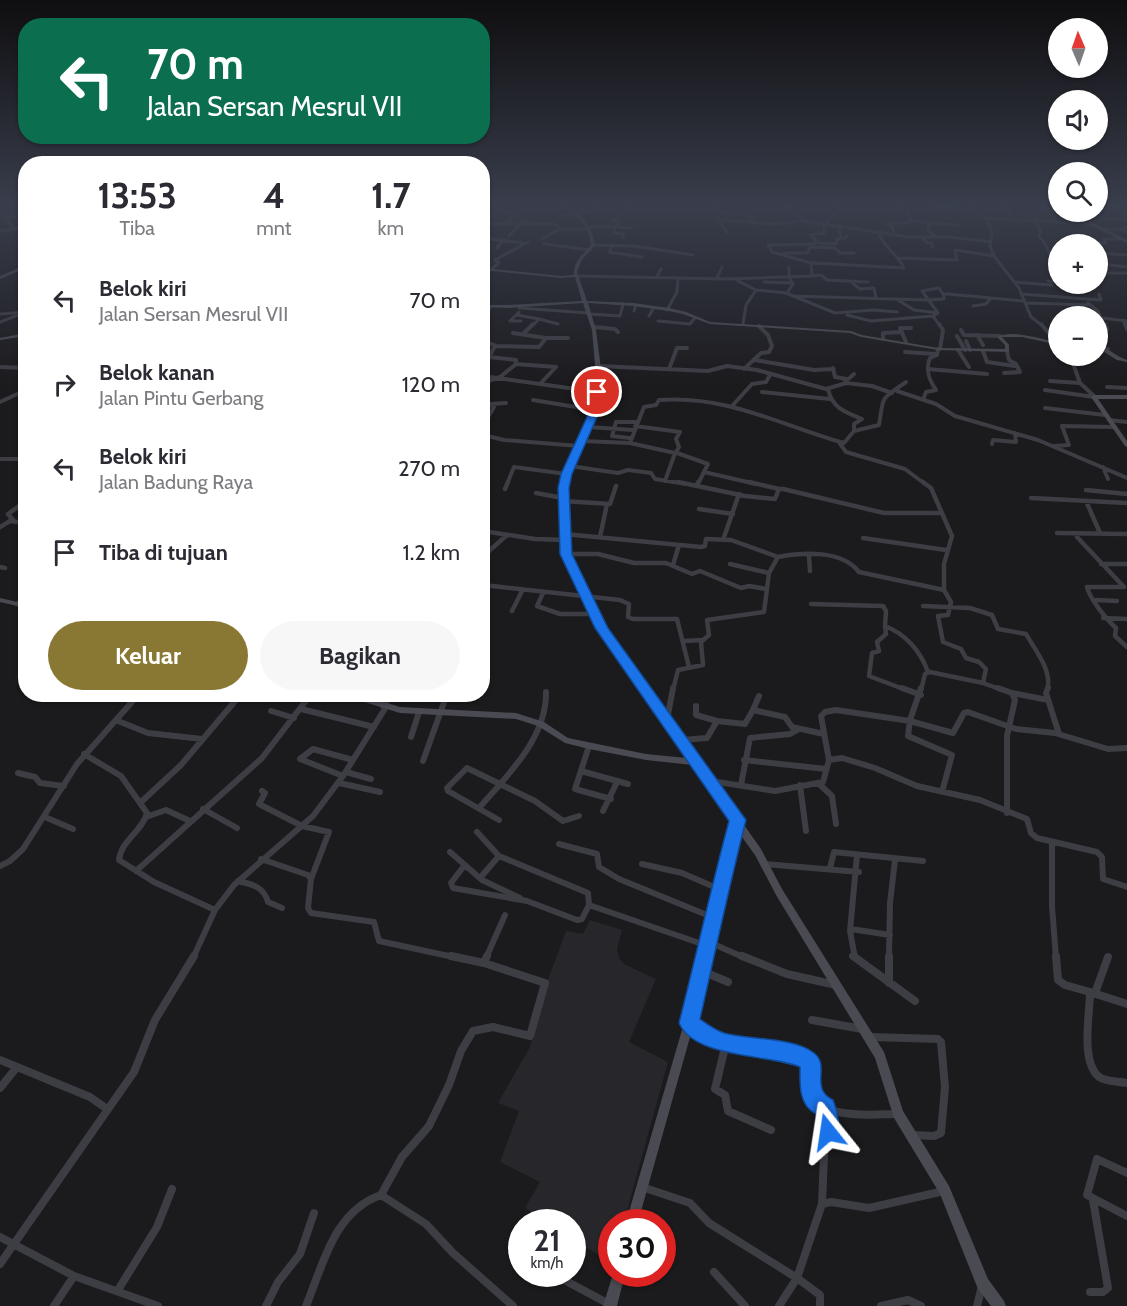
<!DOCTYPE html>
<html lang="id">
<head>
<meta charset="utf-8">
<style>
	body { margin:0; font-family:Cabin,sans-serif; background:#f7f7f7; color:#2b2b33; height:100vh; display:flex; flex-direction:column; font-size:22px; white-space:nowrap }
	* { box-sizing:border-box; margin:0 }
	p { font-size:20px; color:#7c7c81 }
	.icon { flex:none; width:33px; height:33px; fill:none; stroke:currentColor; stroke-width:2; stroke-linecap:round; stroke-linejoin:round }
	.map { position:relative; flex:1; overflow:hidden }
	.details { position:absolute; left:18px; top:156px; width:472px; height:546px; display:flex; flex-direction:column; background:#fff; border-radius:24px; box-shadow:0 2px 4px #0004 }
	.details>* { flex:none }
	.guide { position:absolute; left:18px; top:18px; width:472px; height:126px; border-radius:24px; box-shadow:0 2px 4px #0004; background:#0b6e4f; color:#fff; overflow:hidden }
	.needle { width:39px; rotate:358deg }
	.tools { position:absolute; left:1048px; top:18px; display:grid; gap:12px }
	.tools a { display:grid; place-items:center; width:60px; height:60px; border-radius:50%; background:#fff; box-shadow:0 2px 4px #0004; font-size:30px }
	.speed { position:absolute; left:508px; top:1209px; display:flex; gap:12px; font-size:30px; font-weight:700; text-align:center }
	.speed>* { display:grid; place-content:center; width:78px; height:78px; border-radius:50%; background:#fff; box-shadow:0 2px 4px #0004; line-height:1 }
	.speed small { font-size:15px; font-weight:400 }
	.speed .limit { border:9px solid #d22; background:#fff; color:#111 }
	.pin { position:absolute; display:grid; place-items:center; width:51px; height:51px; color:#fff; margin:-26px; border:3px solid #fff; border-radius:50%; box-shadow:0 2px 6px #0007 }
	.me { position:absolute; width:66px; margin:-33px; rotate:345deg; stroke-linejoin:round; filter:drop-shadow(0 0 4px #0008) }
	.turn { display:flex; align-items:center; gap:21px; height:126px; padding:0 30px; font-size:27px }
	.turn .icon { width:78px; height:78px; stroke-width:2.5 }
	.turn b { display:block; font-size:42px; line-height:51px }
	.eta { display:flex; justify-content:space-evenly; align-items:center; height:102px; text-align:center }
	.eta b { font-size:36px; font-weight:700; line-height:42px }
	.primary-button { display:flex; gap:12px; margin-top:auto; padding:12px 30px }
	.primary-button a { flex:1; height:69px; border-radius:36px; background:#897833; color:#fff; font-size:24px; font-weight:700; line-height:69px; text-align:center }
	.primary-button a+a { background:#f7f7f7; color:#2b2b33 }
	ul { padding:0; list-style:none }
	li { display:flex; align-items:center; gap:18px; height:84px; padding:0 30px }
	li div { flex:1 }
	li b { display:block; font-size:22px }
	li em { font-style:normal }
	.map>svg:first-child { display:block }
</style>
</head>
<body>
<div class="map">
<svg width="1127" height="1306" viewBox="0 0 1127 1306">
	<rect width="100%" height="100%" fill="#1b1a1d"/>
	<path fill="#27262a" d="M590 920 622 930 617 949 619 958 624 964 656 979 629 1042 668 1062 624 1222H612V1262L573 1240V1222H545L525 1208 540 1182 500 1162 519 1111 498 1103 530 1047 538 1016 535 1014 566 931 583 934Z"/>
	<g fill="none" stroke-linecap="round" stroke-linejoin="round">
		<path stroke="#3d3d44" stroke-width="3" d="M715 204 713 209 721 212
			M780 204 792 209 803 221 909 237H949L991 242
			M919 204 975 211
			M969 204 987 220 992 232 990 246 994 256 1019 288 1031 317 1043 326
			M1112 204 1124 211
			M1006 205 1011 219
			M1050 205 1059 207
			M0 211 15 229
			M502 212 515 213 506 224
			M575 212H594L601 206 599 204
			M737 213 754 217 749 220
			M1018 214 1035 216 1038 220
			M561 215 580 216
			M5 218 26 215
			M985 218 1034 221
			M1101 218 1125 220
			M521 220 535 224
			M719 220 774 224 803 221
			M719 220 717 218 721 212 737 213 741 210
			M719 220 727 233
			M911 220 929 223
			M1125 220 1124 212 1127 211
			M483 224H555L560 229H590
			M826 224 840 206 838 204
			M839 226 841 238H846L847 235
			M589 227H615L620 222 614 221 628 204
			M615 227 614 233 624 234 623 237
			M615 227 632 228
			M1127 227 1120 229 1127 232
			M1099 229H1120
			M0 231 26 227
			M894 235 893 228 888 224 911 222 908 211 901 208 906 204
			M934 235 928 231 929 223 959 225
			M509 236 519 225
			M922 237 926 242 932 243V247
			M483 238 523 243
			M542 239 559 229
			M1075 240 1088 244
			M816 243 836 244 837 239 841 238
			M544 244 590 250
			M1086 244 1106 243 1103 239H1120
			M593 245 634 246 693 255
			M612 246 609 252 642 257
			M811 247 835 248 840 253H854
			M497 248 503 240
			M784 253H807L811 246
			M1049 253 1059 254
			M1098 253 1127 255
			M898 258 957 260 955 250 994 256
			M811 263 772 252 768 245 814 244 816 240 810 235 825 233 823 223
			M1102 264 1127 267
			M1059 269C1049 259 1050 247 1039 236L1041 231 1034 220 1094 225
			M489 271 499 263 495 260 528 242
			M1098 273H1127
			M576 276 728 279 812 276 811 264 814 263 904 268C898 254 884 248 879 234
			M812 276 821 275 827 280 868 282
			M657 277 661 269
			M717 278 722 267
			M738 281 756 290 786 293 835 313 874 310 897 312
			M850 281 860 289 874 288 876 298
			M1048 281 1059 282
			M764 282 793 283
			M1014 282 1052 285
			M1071 284 1088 289
			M787 293 793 284 789 277V267
			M1021 294 1101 300 1099 294
			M793 296 927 300 944 299 943 294H948L1024 301
			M898 300 914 310 938 313
			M1026 303 1089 305
			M1088 303 1098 311 1105 326
			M973 306 986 304 990 299
			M519 308 589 313
			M667 310 677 292 678 278
			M634 311 636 305
			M519 312 510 321H521
			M0 314 26 312
			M590 314 620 316 623 304
			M517 315 539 319 532 326
			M847 315 871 321 933 316 940 326
			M649 316 653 309
			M933 316 938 313 922 291 939 288 943 294
			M483 317 491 307
			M1102 318 1127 321
			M539 319 558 324
			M1123 320 1126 326
			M658 321 690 324 694 319
			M0 322 18 315
			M743 324 746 305 756 290"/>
		<path stroke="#3d3d44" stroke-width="4" d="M939 324 943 330 940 349
			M1041 324 1058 344
			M1105 324 1107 329
			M1125 324 1127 329
			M594 327 615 329 618 332
			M961 330 964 335 1000 336
			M523 334 533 324
			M977 335 983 345
			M957 336 965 350
			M546 338H568
			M883 339V333L902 332
			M485 341 496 346
			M966 341 970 350
			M906 342 900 328H911
			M958 350 969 367
			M983 351 987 362 1015 366
			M905 352 936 354
			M1098 352 1108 349
			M489 357 516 360V364L556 367 540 384
			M483 358 489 357 495 346 539 347 546 338 513 333
			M755 360 814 370 833 369
			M599 366 708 371 727 366 757 370 826 389 846 383 872 386 892 393
			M0 367 26 368
			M833 368 835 377 847 379
			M669 369 677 348H687
			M744 369 761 353 769 352 772 346 768 335 759 326
			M928 369 987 374
			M1004 373 1020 372 1016 364 1009 360 1007 351
			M483 376 597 392
			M1050 381 1080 383 1094 396
			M845 382 854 374
			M483 383 500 377 516 364
			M1080 383 1074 366 1077 360 1086 356
			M483 387 488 391 483 394
			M1107 387 1127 388
			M828 389C832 408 845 412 862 419L854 424V431
			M1045 390 1094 397
			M897 391 936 404 955 416 1038 440 1127 478
			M762 392 830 399
			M533 400 594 410
			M923 400 926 392 936 390C929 380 925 370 930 358L937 355 938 349
			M483 401 494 407 483 426
			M0 402 26 390
			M490 404 506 403
			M733 405 752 384 766 382 770 375
			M1045 408 1105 415
			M1109 420 1127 422
			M635 426 680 432 676 439 679 447 675 454
			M588 427 633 430
			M483 435 504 440 579 446
			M630 438 612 436 616 422H638
			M582 441 630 443
			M838 441 846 452 905 469 925 484
			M992 444 993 440 1016 442 1015 433
			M1054 446 1069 445 1062 426 1114 427
			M677 453 708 464 698 484
			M0 459H26
			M570 466 618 473 628 470 651 473 655 479 686 484
			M1103 467 1108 479
			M704 472 756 484
			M665 481 675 453 630 443 644 407 656 405 659 400C728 395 780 425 844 443L854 431 879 425C884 395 879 401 906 382
			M507 484 514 467 566 474"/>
		<path stroke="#3d3d44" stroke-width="4.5" d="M678 482 745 496 775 499 779 489H783L884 513H941
			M749 482 779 489
			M697 485 698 482
			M505 489 508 482
			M1086 490 1127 494
			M536 493 563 498
			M1031 498 1127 503
			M563 501 610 504 616 486
			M1086 501 1100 533
			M699 509 733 514
			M14 521 8 514 26 501
			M483 525 488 527 487 532
			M0 527 10 521 26 523
			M483 531 535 539 565 540
			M1057 533 1127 534
			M564 534 701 547 705 546 706 539 731 540 778 557
			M600 537 607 504
			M1077 537 1124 587H1087C1090 599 1106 619 1116 628L1115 636 1127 647
			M863 538 946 550
			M723 540 739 494
			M566 554H598L634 563H666L692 574 700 571 741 588 749 586 766 589
			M809 556 810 571
			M483 564 489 551 507 535
			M730 564 769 573
			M1101 564H1127
			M673 565 679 545
			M0 567 5 568
			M483 585 620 600 629 604 628 617 633 619H677L689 667
			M543 593 537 606 560 614H594
			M1096 600 1117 601
			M17 604 26 596
			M811 604 883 606 886 611 885 626C906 634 921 652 928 672
			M923 606 970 608 992 615 998 629 1026 634C1035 650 1053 671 1047 690
			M512 611 523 589
			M1103 618 1127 619
			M885 626 886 634 877 642 879 651 872 653 869 676 906 690
			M683 641 703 640
			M983 683 1002 690
			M673 690 678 670 703 665 701 642 709 635 707 620 764 612 769 573 778 557C804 552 842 550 859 572L944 590
			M921 690 925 674 930 672 983 683 986 669 979 662 966 658 961 649 943 642 938 616 948 615 951 602 944 590V564L952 536 931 488 923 482"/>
		<path stroke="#3d3d44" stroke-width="6" d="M902 688 921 695
			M921 688 910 720 908 736 952 755 942 792
			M998 688 1012 693 1015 700 1007 736V813
			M1048 688 1046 693 1059 734
			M1012 693 1048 700
			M383 706 391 694
			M696 706V715L717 721
			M301 709 374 727
			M753 710 759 696
			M271 711 294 718
			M667 720 673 688
			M118 721 148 733 202 739
			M411 737 419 712
			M682 740 707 738 717 721 745 724 753 710 785 717 792 727 824 734
			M589 746 575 789 611 799
			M84 754 121 776 147 813C142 832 121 840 119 860L154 882 215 910
			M744 760 826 769
			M829 760 821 716 825 712 836 710 910 721 953 733 964 713 968 712 1016 729 1055 733 1108 749 1127 748
			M423 761 447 694
			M581 771 628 784
			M346 772 371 779
			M18 773 35 777 40 783 64 786
			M343 776 300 759 313 749 353 760
			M711 781 775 791 823 782 829 760 842 758 875 768 917 786 980 800 1027 819 1031 833 1037 838 1097 852 1102 857 1103 879 1127 887
			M339 783 380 792
			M818 783 832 796 836 824
			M741 785 750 738 790 734 799 729
			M800 785 806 831
			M262 791 265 793 259 804 302 826 329 832 311 879
			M140 803 181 765 241 694
			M480 807C508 775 547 737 546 692
			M203 809 237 828
			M603 811 617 782
			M146 817 166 810 190 821
			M47 818 73 829
			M499 820 448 791 447 788 467 768 535 801 563 821 579 816
			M559 844 597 854 599 867 619 879 712 917
			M1052 844V906L1056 958
			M450 852 482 880 520 898
			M261 859 308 875 311 879 308 908 311 913 374 922 379 941 458 958
			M642 864 682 873 719 889
			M765 864 859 872
			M0 866 10 861 23 849 77 764 139 694
			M464 866 451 883 453 888 527 901 577 920 582 919 589 905 588 893 499 856 477 832
			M830 868 834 852 923 861
			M136 871 262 758 311 694
			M480 878 499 856
			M238 881C252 884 264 887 268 902L282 908
			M589 905 708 946
			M851 929 890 935
			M709 942 745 958
			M193 958 215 910 234 885 313 816 343 776 386 707
			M486 958 505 915
			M855 958 850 931 857 855
			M889 958 890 903 895 860"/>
		<path stroke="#3d3d44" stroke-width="8" d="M742 956 787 974 836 985
			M853 956 915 1001
			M1056 956 1058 980 1065 985 1090 992C1090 1014 1080 1061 1099 1077 1106 1082 1118 1081 1127 1083
			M484 963 487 956
			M702 971 728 982
			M889 983V956
			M1090 992 1127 1004
			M1095 993 1108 957
			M812 1020 862 1029
			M689 1023 731 1042 803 1057 810 1064C810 1073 808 1084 811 1092 823 1121 873 1114 898 1114
			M870 1037 938 1039 941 1042 945 1087 941 1133 934 1136 913 1135
			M726 1043 715 1089 725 1095 728 1111 771 1130
			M0 1060 90 1097 107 1109
			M0 1088 17 1067
			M1127 1173 1097 1159 1087 1195 1127 1216
			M642 1187 690 1203 709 1223 797 1278 822 1204 831 1202 869 1208 944 1191
			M381 1195 426 1224 453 1253 513 1306
			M822 1204 826 1108
			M0 1237 74 1276 158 1306
			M0 1264 134 1072 155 1020 194 956
			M714 1272 745 1306
			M553 1274 609 1304
			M118 1290 157 1227 172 1189
			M1090 1292H1103L1108 1288 1093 1200
			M54 1306 74 1276
			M266 1306 278 1282 300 1254 314 1213
			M306 1306C323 1265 334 1211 381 1195L402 1157 429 1126 449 1085 461 1051 473 1031 493 1027 530 1036 545 983 484 963 451 956
			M779 1306 797 1278 820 1295V1306
			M881 1306 908 1300 921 1306
			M977 1306 982 1286"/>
		<path fill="#494a52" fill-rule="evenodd" d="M560 204C578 206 593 228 595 245L581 261 577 272 587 301 633 303 669 308 686 312 710 322 851 331 862 335 938 348 1005 349V345L997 337C1011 329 1043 339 1059 343V345L1022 337H1002L1009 345V352L938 350 861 337 850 333 710 324 683 314 669 311 633 306 588 303 596 330 602 377 595 417 569 474 566 488 569 554 604 628 697 759 701 760 702 762 701 764 739 818 741 819 742 822 761 849 782 889 884 1052 903 1111 949 1186 988 1279 1004 1301 1006 1306H991L978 1289 940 1194 894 1118 875 1058 776 895 755 855 739 833 715 922 713 946 694 1023 638 1222H626L684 1023 703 946 705 922 733 823 692 765 646 760 589 749 565 743 538 726 516 719 400 713 345 696 344 694H359L400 707 516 713 544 722 568 738 646 754 687 758 597 628 563 554 560 488 563 474 589 417 596 377 592 330 583 303 508 308 483 307V305H508L582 301 575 277 561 278 483 270V268L561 276 574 275C573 262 583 254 591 245 588 223 577 216 560 204Z
			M1079 212H1082L1087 220 1127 240V243L1084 222Z
			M26 265V268L0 279V276Z
			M26 333V336L0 340V338Z
			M1098 345C1109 348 1116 357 1127 360V362L1117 360 1098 348Z
			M1127 395V399H1098L1127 441V447L1125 446 1091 397 1094 395Z
			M0 598 26 604V608L0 602Z
			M613 1274H625L617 1306H603Z"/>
	</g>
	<linearGradient id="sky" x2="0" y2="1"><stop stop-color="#0f0e10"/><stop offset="0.53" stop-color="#393e4c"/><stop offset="1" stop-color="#393e4c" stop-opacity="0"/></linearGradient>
	<rect width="1127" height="387" fill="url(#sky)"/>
	<path fill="#1a73e8" stroke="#114b97" stroke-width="1.5" d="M597 390 601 392 597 417 572 474 569 488 572 554 608 628 746 820C729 887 715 953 700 1019 707 1024 715 1030 724 1033 749 1040 794 1037 814 1053 831 1066 809 1088 833 1100 838 1112 841 1128 836 1140L828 1143 821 1140 816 1114C798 1105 800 1083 800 1067 769 1054 695 1059 679 1023 696 956 711 888 729 821L595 628 560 554 558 488 561 474 587 417 592 392Z"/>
</svg>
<div class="tools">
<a><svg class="needle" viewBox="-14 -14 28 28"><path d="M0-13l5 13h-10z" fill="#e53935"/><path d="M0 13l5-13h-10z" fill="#7c7c81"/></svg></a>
<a><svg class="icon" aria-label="sound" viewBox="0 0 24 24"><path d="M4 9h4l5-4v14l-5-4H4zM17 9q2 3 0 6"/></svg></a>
<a><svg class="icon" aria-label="search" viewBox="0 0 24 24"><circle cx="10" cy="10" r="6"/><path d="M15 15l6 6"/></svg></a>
<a>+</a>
<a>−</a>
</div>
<div class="speed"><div>21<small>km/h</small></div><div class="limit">30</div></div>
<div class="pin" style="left:597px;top:392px;background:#d93025"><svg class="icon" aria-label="arrive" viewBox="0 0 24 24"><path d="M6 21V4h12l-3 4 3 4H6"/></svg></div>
<svg class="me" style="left:828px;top:1132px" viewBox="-20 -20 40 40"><path d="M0-17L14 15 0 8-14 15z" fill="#1a73e8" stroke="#fff" stroke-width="4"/></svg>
<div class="guide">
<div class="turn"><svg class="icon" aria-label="left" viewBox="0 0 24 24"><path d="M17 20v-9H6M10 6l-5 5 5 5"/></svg><div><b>70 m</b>Jalan Sersan Mesrul VII</div></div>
</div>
<section class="details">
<div class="eta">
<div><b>13:53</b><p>Tiba</p></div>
<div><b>4</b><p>mnt</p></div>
<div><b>1.7</b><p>km</p></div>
</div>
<ul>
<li><svg class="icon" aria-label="left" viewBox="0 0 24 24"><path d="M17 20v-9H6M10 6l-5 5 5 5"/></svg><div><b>Belok kiri</b><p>Jalan Sersan Mesrul VII</p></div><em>70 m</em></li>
<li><svg class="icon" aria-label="right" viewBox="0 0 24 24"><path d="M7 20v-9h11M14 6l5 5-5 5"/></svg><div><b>Belok kanan</b><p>Jalan Pintu Gerbang</p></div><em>120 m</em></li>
<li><svg class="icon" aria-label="left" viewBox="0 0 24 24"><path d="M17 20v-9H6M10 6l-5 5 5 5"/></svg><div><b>Belok kiri</b><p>Jalan Badung Raya</p></div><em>270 m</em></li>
<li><svg class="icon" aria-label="arrive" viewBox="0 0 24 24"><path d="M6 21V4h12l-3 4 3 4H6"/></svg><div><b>Tiba di tujuan</b></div><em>1.2 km</em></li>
</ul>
<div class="primary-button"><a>Keluar</a><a>Bagikan</a></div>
</section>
</div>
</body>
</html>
